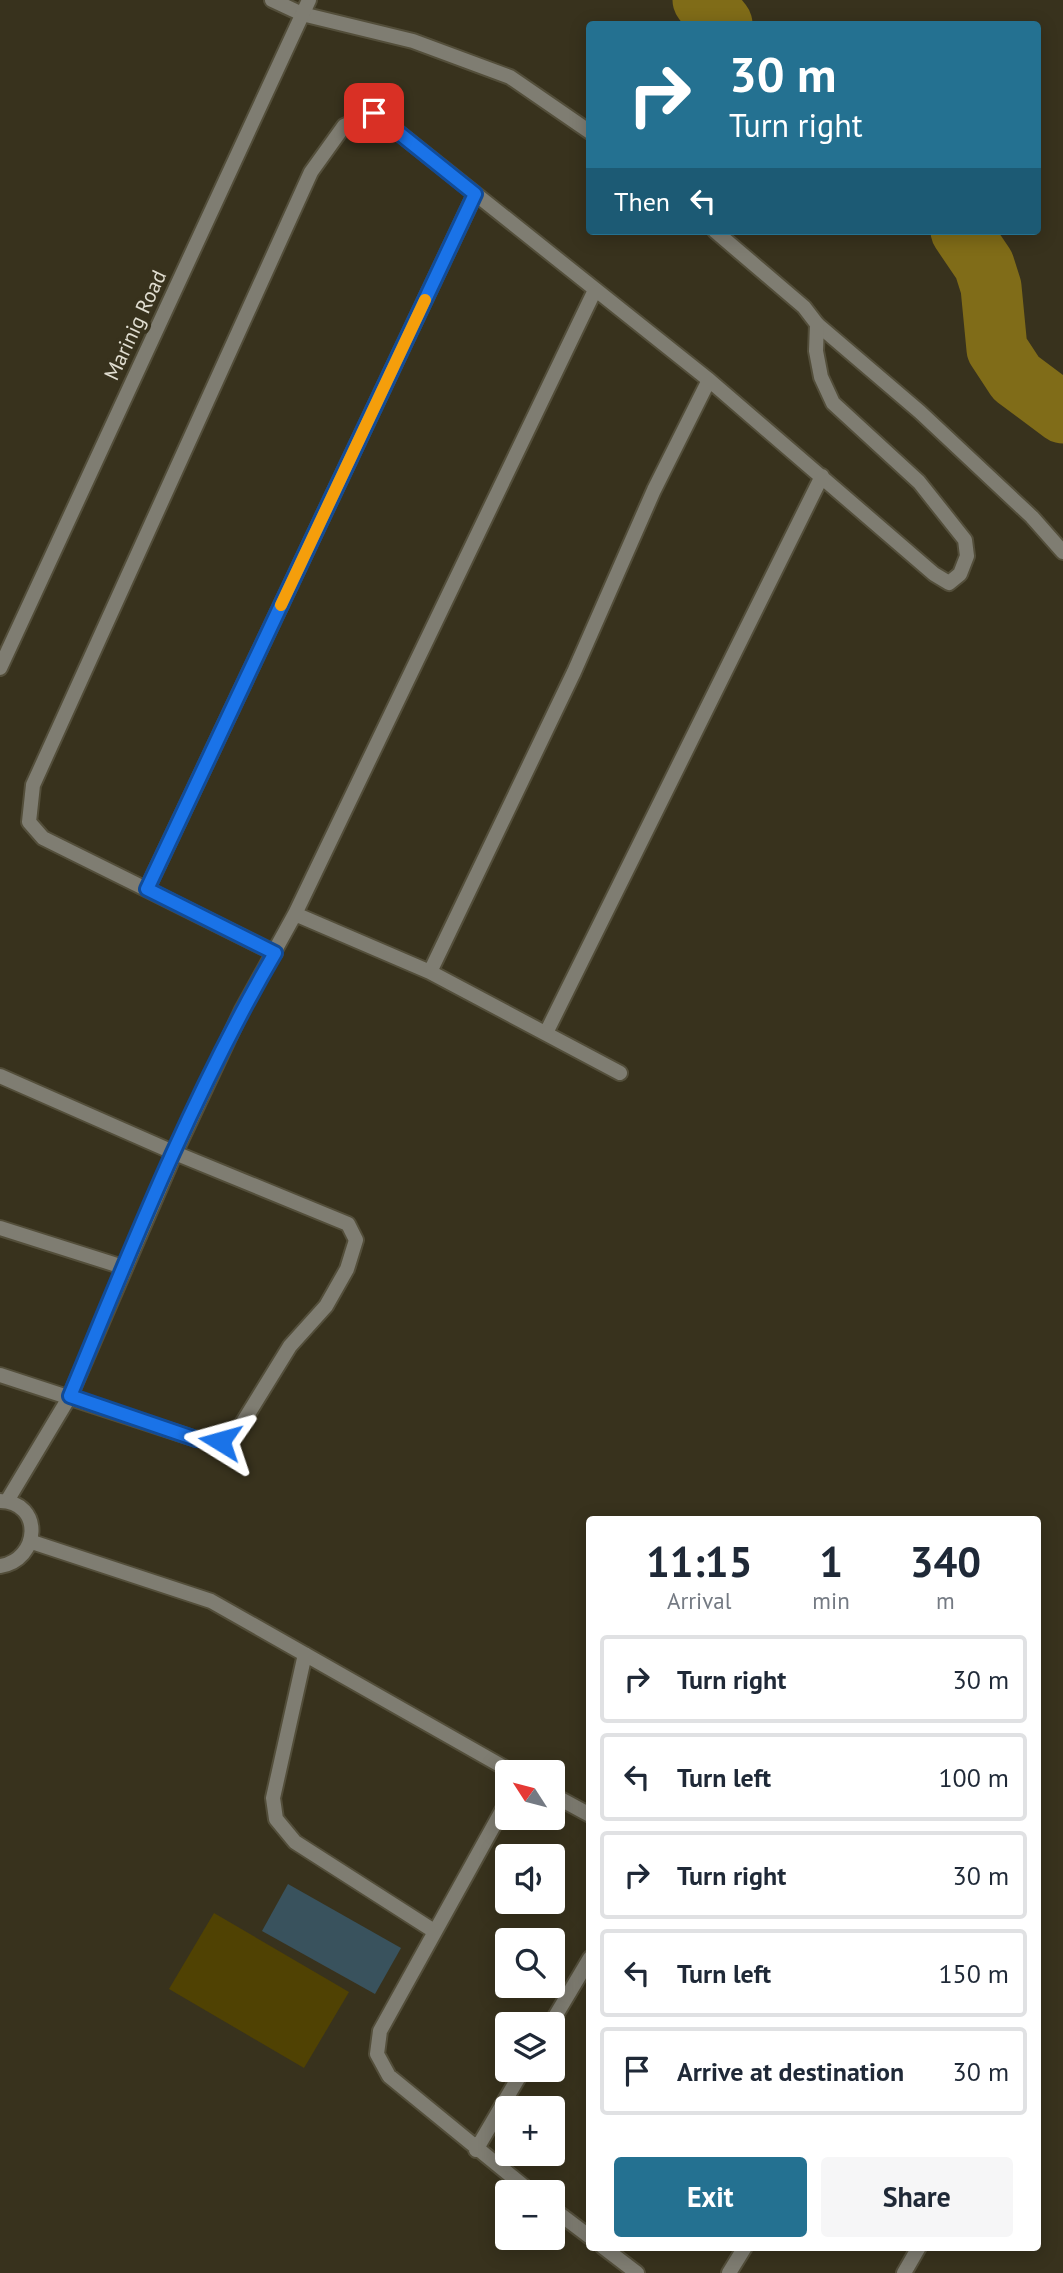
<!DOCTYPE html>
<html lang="en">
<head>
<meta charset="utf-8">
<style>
	body { margin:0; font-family:"PT Sans",sans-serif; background:#f6f6f7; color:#1f2937; height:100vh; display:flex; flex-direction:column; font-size:26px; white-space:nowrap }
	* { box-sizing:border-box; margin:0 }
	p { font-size:23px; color:#747a83 }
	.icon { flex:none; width:38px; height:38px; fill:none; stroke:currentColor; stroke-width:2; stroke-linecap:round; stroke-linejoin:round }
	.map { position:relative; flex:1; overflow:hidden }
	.panel { position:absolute; left:586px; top:1516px; width:455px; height:735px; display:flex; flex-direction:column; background:#fff; border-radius:7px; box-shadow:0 4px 18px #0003 }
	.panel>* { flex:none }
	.guide { position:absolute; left:586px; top:21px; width:455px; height:214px; border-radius:7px; box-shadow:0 4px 18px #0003; background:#247191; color:#fff; overflow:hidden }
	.needle { width:46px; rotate:306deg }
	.fabs { position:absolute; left:495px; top:1760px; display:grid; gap:14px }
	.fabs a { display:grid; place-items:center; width:70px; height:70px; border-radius:7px; background:#fff; box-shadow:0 4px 18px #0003; font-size:35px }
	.pin { position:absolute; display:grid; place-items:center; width:60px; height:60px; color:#fff; margin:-30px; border-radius:14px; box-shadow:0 4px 10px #0006 }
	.me { position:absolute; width:77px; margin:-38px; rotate:278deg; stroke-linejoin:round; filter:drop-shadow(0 0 5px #0008) }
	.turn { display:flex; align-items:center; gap:24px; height:147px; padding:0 28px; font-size:32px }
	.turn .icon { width:91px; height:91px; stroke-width:2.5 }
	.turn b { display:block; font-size:49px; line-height:60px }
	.then { display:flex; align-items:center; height:66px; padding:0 28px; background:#0003; gap:14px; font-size:26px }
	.eta { display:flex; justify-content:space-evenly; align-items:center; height:119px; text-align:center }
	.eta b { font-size:42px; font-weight:600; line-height:49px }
	.cta { display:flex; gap:14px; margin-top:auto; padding:14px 28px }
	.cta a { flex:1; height:80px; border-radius:7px; background:#247191; color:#fff; font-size:28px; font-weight:600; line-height:80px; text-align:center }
	.cta a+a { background:#f6f6f7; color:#1f2937 }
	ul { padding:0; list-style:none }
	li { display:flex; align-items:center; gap:21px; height:88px; margin:0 14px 10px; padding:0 14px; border:4px solid #e0e1e3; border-radius:7px }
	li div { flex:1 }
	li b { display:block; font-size:26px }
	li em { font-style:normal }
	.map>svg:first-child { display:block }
</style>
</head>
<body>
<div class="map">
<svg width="1063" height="2273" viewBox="0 0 1063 2273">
	<rect width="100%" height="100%" fill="#38321d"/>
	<path fill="#504203" d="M214 1913 349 1992 304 2068 169 1989Z"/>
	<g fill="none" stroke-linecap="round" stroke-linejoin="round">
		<path stroke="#806c18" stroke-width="61" d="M703 0 722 24
			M961 231 984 265 991 287 997 349 1016 378 1063 413"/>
	</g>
	<path fill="#39525d" d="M288 1884 401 1948 375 1994 262 1931Z"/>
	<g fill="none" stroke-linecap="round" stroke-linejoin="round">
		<defs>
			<path id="service" d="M272 0 302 14
				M817 324 920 412 1032 517 1063 552"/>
			<path id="minor" d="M302 14 413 41 510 77 590 132
				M147 889 475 194
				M295 914 430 972 620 1073
				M275 953 43 838 29 822 33 785 311 172 344 126 374 113 709 380 934 574 949 583 960 574 967 556 965 540 919 482 833 403 821 377 816 351 817 324 804 307 715 231
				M430 972 574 672 654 490 709 380
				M546 1033 822 476
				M0 1076 175 1153 242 1010 295 914 595 290
				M0 1228 123 1267
				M0 1375 196 1439 220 1441 237 1432 290 1346 326 1306 347 1269 356 1240 348 1224 175 1153 70 1396 7 1501
				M0 1501C44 1502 40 1560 0 1566
				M32 1542 211 1601 514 1773
				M305 1654 273 1798 276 1819 295 1842 434 1931
				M553 1795 590 1815
				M508 1800 380 2031 377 2054 389 2076 532 2193
				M550 2025 590 1958
				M476 2150 523 2070
				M553 2209 590 2237
				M603 2247 637 2273
				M729 2273 745 2247
				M904 2273 919 2247"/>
			<path id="tertiary" d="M0 668 309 0"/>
		</defs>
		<use href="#service" stroke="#534e3a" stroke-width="18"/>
		<use href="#minor" stroke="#534e3a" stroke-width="18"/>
		<use href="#tertiary" stroke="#534e3a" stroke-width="18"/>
		<use href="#service" stroke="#7f7d72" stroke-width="14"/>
		<use href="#minor" stroke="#7f7d72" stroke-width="14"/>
		<use href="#tertiary" stroke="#7f7d72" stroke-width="14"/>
	</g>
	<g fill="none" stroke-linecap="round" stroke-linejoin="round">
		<defs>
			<path id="route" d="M220 1441 196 1439 70 1396C132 1246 193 1093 275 953L147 889 475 194 374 113"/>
		</defs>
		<use href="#route" stroke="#114b97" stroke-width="18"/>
		<use href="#route" stroke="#1a73e8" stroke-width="12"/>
		<path stroke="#f59e0b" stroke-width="12" d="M281 605 425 300"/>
	</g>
	<g text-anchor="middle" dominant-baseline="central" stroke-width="7" stroke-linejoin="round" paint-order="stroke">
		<g font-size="21" fill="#e1ded1" stroke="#38321d">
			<text transform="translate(135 325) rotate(-65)">Marinig Road</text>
		</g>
	</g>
</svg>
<div class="fabs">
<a><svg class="needle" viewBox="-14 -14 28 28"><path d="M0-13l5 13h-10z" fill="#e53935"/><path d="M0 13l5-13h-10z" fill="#747a83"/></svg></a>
<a><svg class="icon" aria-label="sound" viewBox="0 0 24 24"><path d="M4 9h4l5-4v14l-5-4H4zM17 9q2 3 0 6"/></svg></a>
<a><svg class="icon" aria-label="search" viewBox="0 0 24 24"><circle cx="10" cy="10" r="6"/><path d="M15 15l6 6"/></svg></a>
<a><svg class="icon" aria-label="layers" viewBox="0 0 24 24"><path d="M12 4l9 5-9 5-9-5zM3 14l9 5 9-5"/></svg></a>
<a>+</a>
<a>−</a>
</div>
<div class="pin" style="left:374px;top:113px;background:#d93025"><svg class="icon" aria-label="arrive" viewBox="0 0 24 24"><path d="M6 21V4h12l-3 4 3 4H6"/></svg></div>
<svg class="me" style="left:220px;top:1441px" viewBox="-20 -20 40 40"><path d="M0-17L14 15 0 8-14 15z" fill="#1a73e8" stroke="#fff" stroke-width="4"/></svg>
<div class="guide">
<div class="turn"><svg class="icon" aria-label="right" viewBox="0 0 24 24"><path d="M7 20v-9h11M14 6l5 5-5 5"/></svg><div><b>30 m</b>Turn right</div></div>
<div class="then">Then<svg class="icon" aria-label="left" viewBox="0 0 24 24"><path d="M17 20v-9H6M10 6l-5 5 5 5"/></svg></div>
</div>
<section class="panel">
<div class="eta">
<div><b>11:15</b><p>Arrival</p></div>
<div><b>1</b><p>min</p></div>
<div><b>340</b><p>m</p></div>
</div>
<ul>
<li><svg class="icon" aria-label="right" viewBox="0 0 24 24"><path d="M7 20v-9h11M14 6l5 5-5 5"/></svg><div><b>Turn right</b></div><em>30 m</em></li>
<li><svg class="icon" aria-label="left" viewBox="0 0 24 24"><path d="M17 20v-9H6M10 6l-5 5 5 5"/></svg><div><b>Turn left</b></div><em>100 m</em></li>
<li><svg class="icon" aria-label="right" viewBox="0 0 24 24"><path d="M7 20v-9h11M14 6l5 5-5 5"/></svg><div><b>Turn right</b></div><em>30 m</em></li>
<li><svg class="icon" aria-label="left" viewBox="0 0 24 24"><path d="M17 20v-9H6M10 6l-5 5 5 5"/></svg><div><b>Turn left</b></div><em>150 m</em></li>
<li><svg class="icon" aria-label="arrive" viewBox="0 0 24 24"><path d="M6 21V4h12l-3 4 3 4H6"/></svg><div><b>Arrive at destination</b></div><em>30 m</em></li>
</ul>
<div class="cta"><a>Exit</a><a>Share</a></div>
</section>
</div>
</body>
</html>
